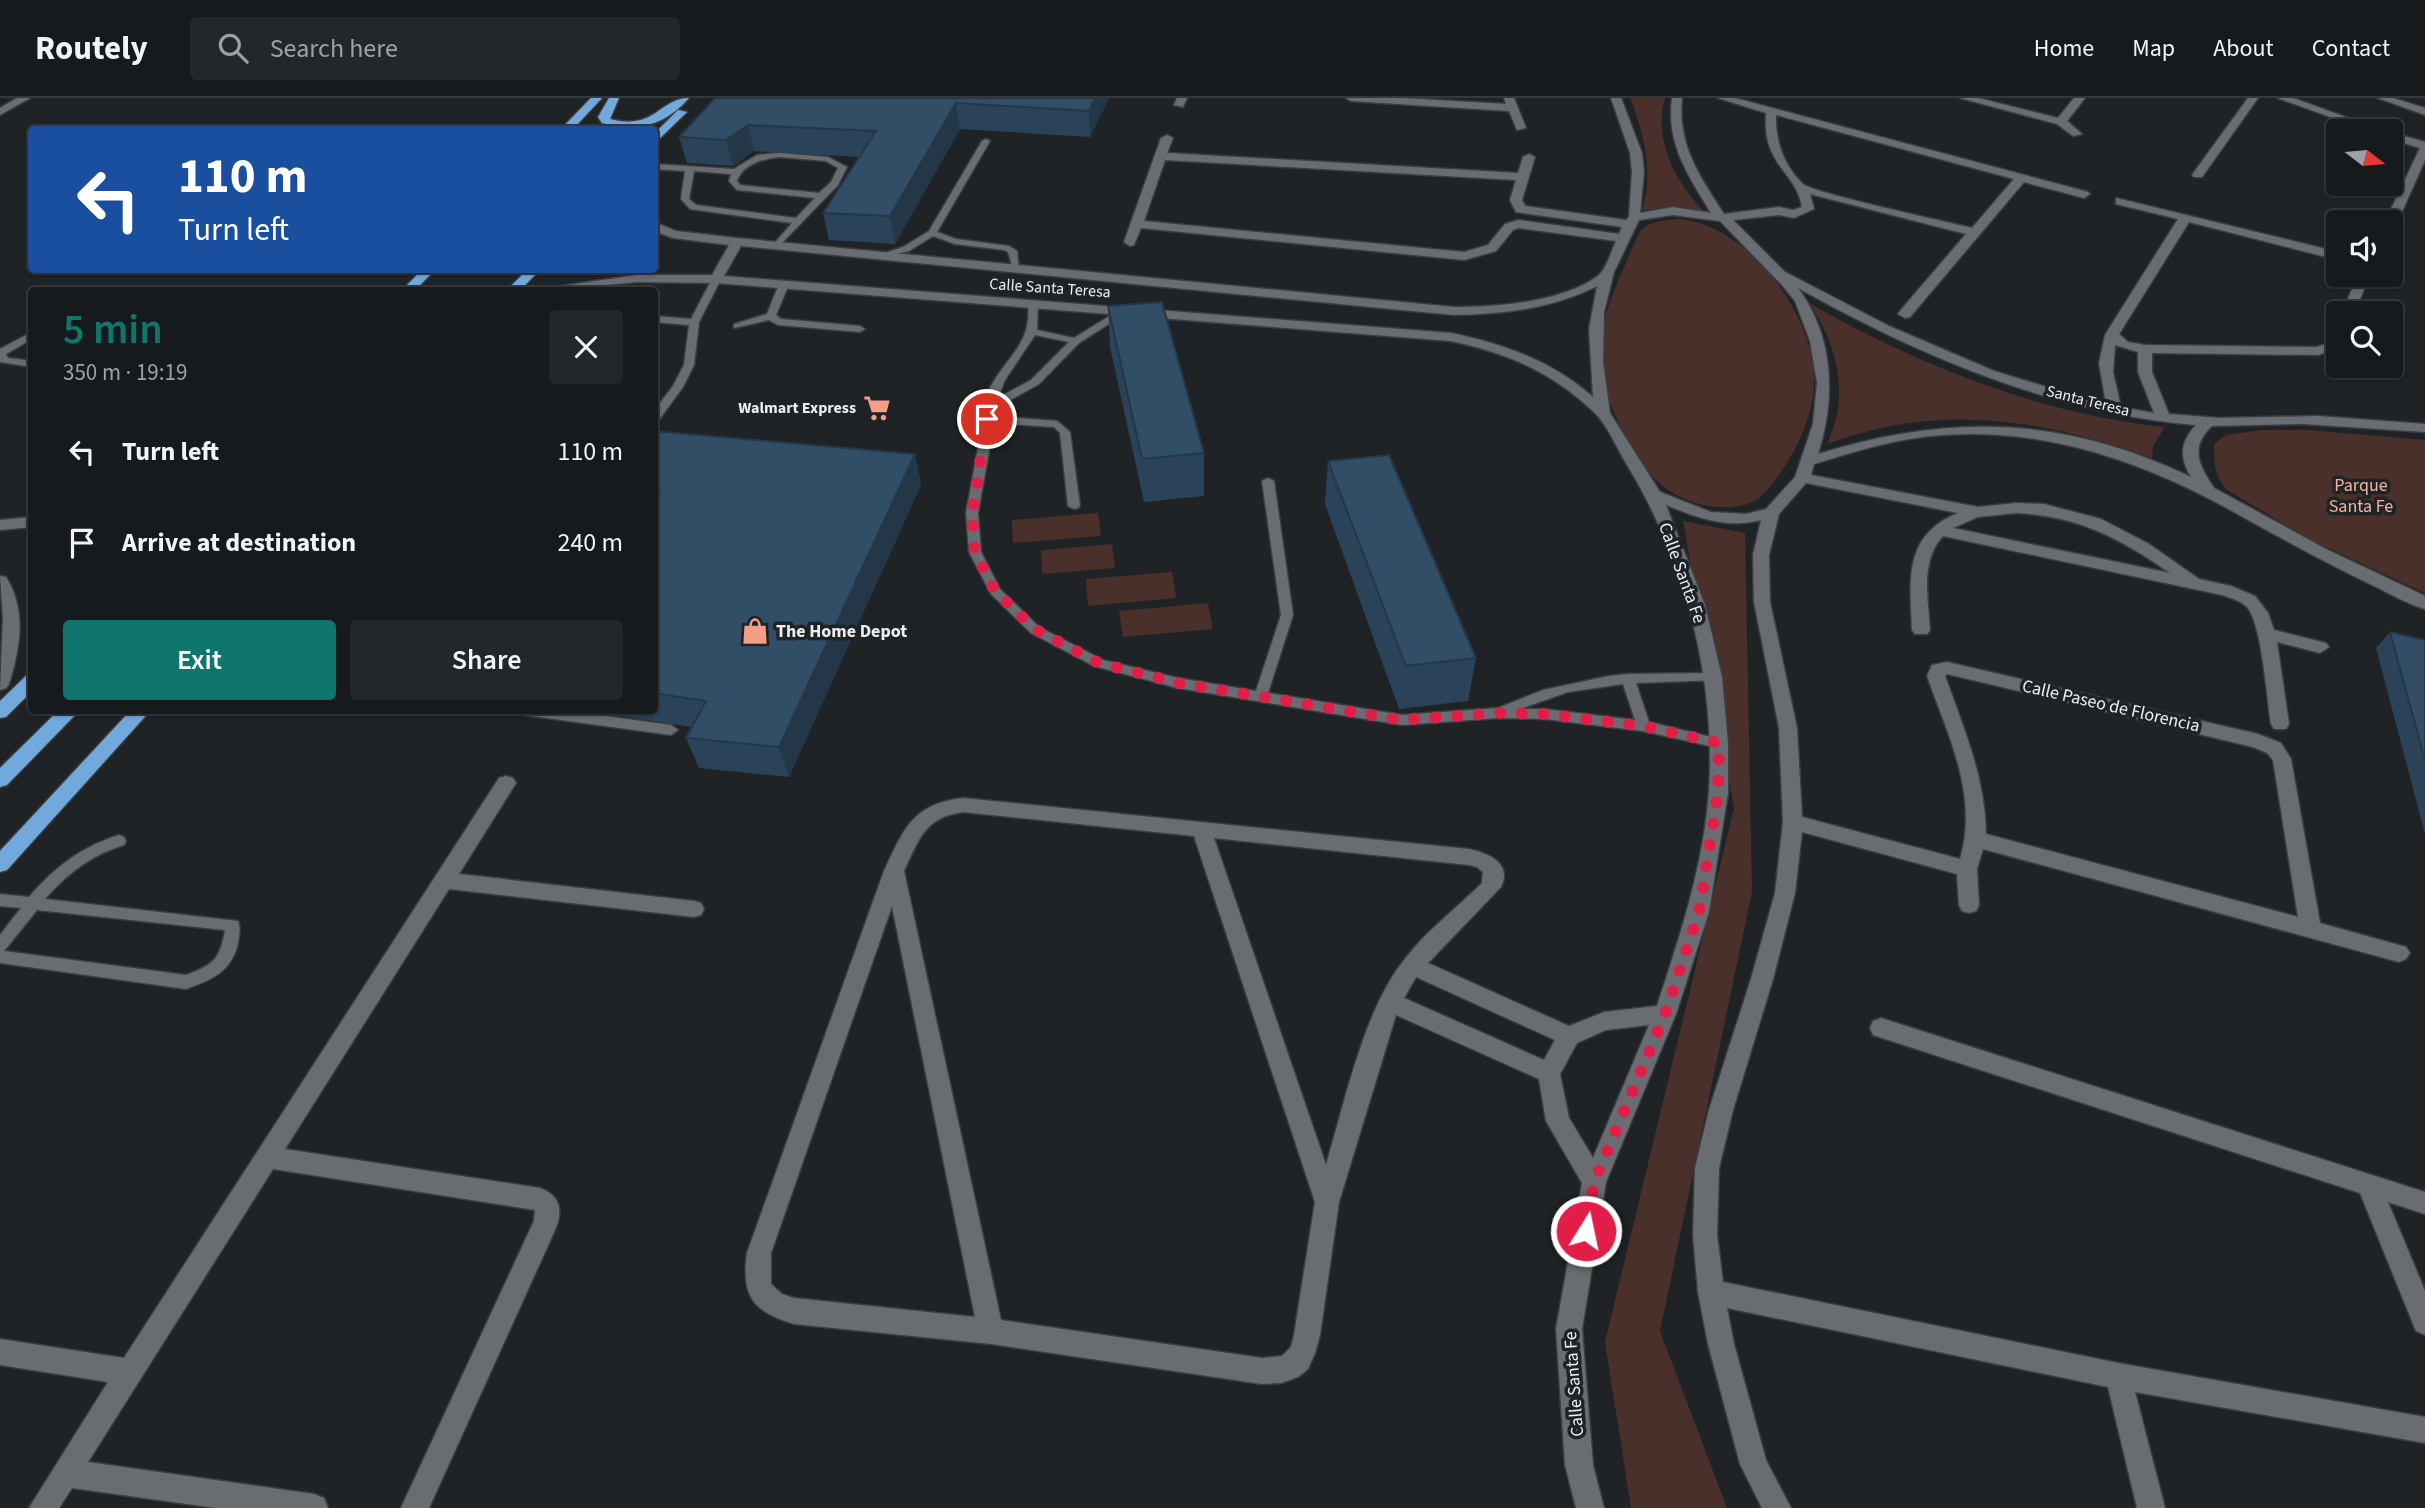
<!DOCTYPE html>
<html lang="en">
<head>
<meta charset="utf-8">
<style>
	body { margin:0; font-family:"Source Sans 3",sans-serif; background:#242729; color:#f1f3f6; height:100vh; display:flex; flex-direction:column; font-size:26px; white-space:nowrap }
	* { box-sizing:border-box; margin:0 }
	p { font-size:23px; color:#9ea1a3 }
	.icon { flex:none; width:38px; height:38px; fill:none; stroke:currentColor; stroke-width:2; stroke-linecap:round; stroke-linejoin:round }
	.map { position:relative; flex:1; overflow:hidden }
	.drawer { position:absolute; left:28px; top:189px; width:630px; height:427px; display:flex; flex-direction:column; background:#171a1c; border-radius:7px; box-shadow:0 2px 5px #0004,0 0 0 2px #36383b }
	.drawer>* { flex:none }
	.hud { position:absolute; left:28px; top:28px; width:630px; height:147px; border-radius:7px; box-shadow:0 2px 5px #0004,0 0 0 2px #36383b; background:#1a4fa0; color:#fff; overflow:hidden }
	.needle { width:46px; rotate:106deg }
	.buttons { position:absolute; left:2326px; top:21px; display:grid; gap:14px }
	.buttons a { display:grid; place-items:center; width:77px; height:77px; border-radius:7px; background:#171a1c; box-shadow:0 2px 5px #0004,0 0 0 2px #36383b; font-size:35px }
	.pin { position:absolute; display:grid; place-items:center; width:60px; height:60px; color:#fff; margin:-30px; border:4px solid #fff; border-radius:50%; box-shadow:0 2px 7px #0007 }
	.me { position:absolute; width:77px; margin:-38px; rotate:10deg; stroke-linejoin:round; filter:drop-shadow(0 0 5px #0008) }
	.turn { display:flex; align-items:center; gap:24px; height:147px; padding:0 35px; font-size:32px }
	.turn .icon { width:91px; height:91px; stroke-width:2.5 }
	.turn b { display:block; font-size:49px; line-height:60px }
	.round { display:grid; place-items:center; flex:none; width:74px; height:74px; border-radius:7px; background:#242729 }
	.overview { display:flex; align-items:center; justify-content:space-between; height:119px; padding:0 35px }
	h1 { font-size:42px; font-weight:600; line-height:52px; color:#0f766e }
	.button { display:flex; gap:14px; margin-top:auto; padding:14px 35px }
	.button a { flex:1; height:80px; border-radius:7px; background:#0f766e; color:#fff; font-size:28px; font-weight:600; line-height:80px; text-align:center }
	.button a+a { background:#242729; color:#f1f3f6 }
	ul { padding:0; list-style:none }
	li { display:flex; align-items:center; gap:21px; height:91px; padding:0 35px }
	li div { flex:1 }
	li b { display:block; font-size:26px }
	li em { font-style:normal }
	header { display:flex; align-items:center; gap:42px; box-sizing:border-box; height:98px; padding:0 35px; background:#171a1c; border-bottom:2px solid #36383b }
	header strong { font-size:33px }
	nav { display:flex; gap:38px; margin-inline-start:auto; font-size:24px }
	.search { width:490px; height:63px; background:#242729; display:flex; align-items:center; gap:18px; box-sizing:border-box; padding:0 24px; border-radius:7px; color:#9ea1a3; font-size:26px }
	.map>svg:first-child { display:block }
</style>
</head>
<body>
<header>
<strong>Routely</strong>
<div class="search"><svg class="icon" aria-label="search" viewBox="0 0 24 24"><circle cx="10" cy="10" r="6"/><path d="M15 15l6 6"/></svg>Search here</div>
<nav><a>Home</a><a>Map</a><a>About</a><a>Contact</a></nav>
</header>
<div class="map">
<svg width="2425" height="1410" viewBox="0 0 2425 1410">
	<rect width="100%" height="100%" fill="#1f2326"/>
	<path fill="#49302a" d="M1630 0H1665C1653 41 1675 84 1704 113L1675 109 1642 112C1654 75 1644 35 1630 0Z
		M1679 121C1747 127 1811 212 1814 278 1815 318 1796 355 1773 385 1768 391 1761 400 1754 403 1723 418 1674 404 1652 378 1630 352 1604 302 1601 268 1598 231 1610 200 1625 167 1641 132 1636 124 1679 121Z
		M1809 205C1918 267 2040 316 2165 329L2153 348 2152 360C2043 321 1939 304 1827 346 1850 298 1838 247 1809 205Z
		M2262 332H2308L2425 342V495L2313 443 2227 392C2214 378 2214 365 2214 346L2226 337Z
		M1098 415 1101 438 1013 445 1012 422Z
		M1683 423 1745 435 1752 794 1660 1233 1727 1410H1631L1605 1244 1734 710Z
		M1112 446 1115 470 1042 476 1041 452Z
		M1172 474 1176 500 1088 508 1086 481Z
		M1208 505 1213 531 1123 539 1119 513Z"/>
	<g fill="none" stroke-linecap="round" stroke-linejoin="round">
		<defs>
			<path id="service" d="M986 41 990 43 937 134 956 141 1009 148 1017 153 1019 171H1013L1008 154 1004 152 955 146 933 138 909 153 885 159V155L903 149 929 133 982 43Z
				M779 55 828 59 847 69 838 87 777 150 773 147 792 125 690 111 681 101 685 73 654 71V66L734 71 757 57ZM779 59 826 63 838 70 831 84 819 95 740 87 737 83C743 66 763 61 779 59ZM694 73 731 76 729 83 737 92 815 100 796 120 696 107 689 101Z
				M713 179 721 181 699 224 694 267 683 289 658 323 654 324V313L673 288 684 267 689 227 654 224V218L691 221Z
				M784 183 789 186 776 217 781 221 860 228 865 231 860 234 778 227 769 222 734 230V226L767 216 779 186Z
				M1033 204 1038 207 1037 232 1074 240 1121 211 1129 213 1079 245 1039 286 996 310 995 318 1057 323 1070 334 1080 408 1078 410 1074 411 1068 408 1060 335 1054 329 994 325 978 415 981 454 1000 491 1039 529 1103 562 1178 580 1256 593 1281 517 1262 383 1268 380 1274 383 1293 517 1268 595 1402 617 1498 610 1543 592 1609 578 1628 576 1713 575 1718 576 1719 579 1718 582 1636 585 1649 624 1724 642 1726 645 1724 648 1719 650 1643 633 1544 621 1498 620 1402 627 1178 590 1094 568 1031 535 991 496 969 454 966 415 983 323 982 321C987 312 985 301 990 290 1006 259 1032 246 1028 207ZM1035 237 1069 244 1031 282 998 300 1005 282ZM1623 586 1635 622 1544 611H1520L1568 594Z
				M32 234V241L6 256 8 260 32 263V269L0 264V251Z
				M518 612H562L671 627 678 632 671 637 524 617Z
				M119 737 124 739 126 743 124 747C91 757 68 775 45 801L238 823C241 830 239 837 238 845 232 873 212 882 186 891L0 865V837L21 810 0 808V796L29 799C55 769 81 749 119 737ZM37 812 225 832C220 862 213 867 186 877L4 853Z"/>
			<path id="minor" d="M17 0H30L0 17V10Z
				M1177 0H1187L1183 9 1174 7Z
				M1346 0H1402L1506 6 1504 0H1514L1526 30 1517 32 1509 13 1351 3Z
				M1611 0H1621L1642 55 1644 74 1640 115 1673 109 1711 115C1688 77 1666 46 1672 0H1682C1677 47 1700 79 1724 116L1779 109 1793 112 1802 109C1796 72 1762 69 1766 15L1718 0H1735L2088 94 2090 96 2084 100 2024 84 1910 219 1905 220 1898 216 1900 213 1966 136 1810 96 1814 111 1794 120 1779 117 1733 122 1785 174 1889 228 1994 273 2099 305 2106 306 2099 265 2105 237 2178 121 2116 106V100L2338 154V162L2189 124 2119 236 2128 244 2145 247 2317 249 2329 245 2333 237 2338 236V251L2318 257 2152 255V274L2169 316 2220 320 2318 318 2425 326V334L2303 326 2212 328C2189 349 2199 368 2214 390L2326 451 2425 498V511C2407 506 2389 495 2372 487 2330 467 2290 445 2250 423 2150 365 2039 324 1922 339 1885 344 1850 355 1814 366L1811 377 1978 409 2016 405 2044 406 2101 421 2149 446 2199 481 2231 488 2255 498 2268 515 2274 532 2326 545 2329 549 2320 555 2277 544 2289 626 2286 631H2274L2271 626C2267 602 2262 523 2246 508 2240 502 2230 500 2222 497L1943 438C1920 462 1928 501 1930 532L1927 536H1915L1912 532C1910 482 1903 437 1958 415L1806 385 1779 416 1769 457 1770 504 1797 630 1802 719 1960 761C1979 698 1948 637 1927 578L1932 567 1947 564 2258 636 2281 645 2291 661 2320 825 2406 849 2410 855 2406 861 2399 864 1983 751 1977 771 1979 807 1976 813 1969 815 1962 813 1959 807 1957 776 1802 734 1795 795 1773 881 1733 1012 1719 1070 1717 1137 1723 1184 2118 1265 2425 1319V1345L2135 1294 2165 1410H2137L2108 1289 1727 1210 1734 1246 1766 1362 1791 1410H1762L1740 1366 1708 1246 1698 1194 1693 1137 1695 1070 1709 1012 1751 881 1775 795 1783 724 1779 630 1754 504 1753 457 1761 422C1727 431 1698 420 1666 407L1705 507 1722 579 1728 645V695L1709 814 1676 916 1606 1084 1582 1231 1593 1367 1604 1410H1576L1565 1367 1556 1231 1582 1085 1546 1023 1539 981 1396 917 1339 1104 1320 1237 1315 1255 1308 1271 1298 1279 1281 1285 1262 1286 991 1246 794 1226C753 1214 741 1198 747 1155L884 773C904 731 912 706 963 700L1469 751C1487 755 1513 765 1501 789L1428 865 1569 928 1604 914 1657 908C1680 838 1704 766 1709 692 1716 577 1684 458 1623 360 1615 346 1607 327 1595 315 1553 274 1507 255 1451 243L716 185 637 184 553 192 554 189 637 177H712L729 147 673 140 654 133V124L676 133 737 140 1454 209C1496 209 1565 204 1599 177 1606 171 1612 152 1616 143L1519 130 1513 132 1496 153 1464 162 1141 130 1134 147 1130 148 1124 144 1161 40 1167 37 1173 40 1167 55 1518 75 1523 59 1529 56 1535 59 1522 102 1525 108 1626 122 1629 119 1632 74 1630 55ZM1776 17 2014 81 1972 130C1948 124 1813 95 1803 86 1784 68 1775 43 1776 17ZM1165 62 1516 82 1510 102 1516 114 1622 129 1619 136 1518 122 1505 126 1488 147 1464 154 1144 123ZM1673 117 1720 123 1782 187 1795 203 1810 243 1817 285 1813 326 1795 379 1766 411 1746 416 1711 414 1660 394 1610 315 1603 264 1604 214 1614 174 1639 122ZM741 148 1454 217C1504 216 1552 211 1597 188L1589 231 1593 299C1552 263 1504 246 1451 235L724 178ZM1798 190C1922 259 2053 315 2196 327 2180 344 2179 359 2191 379 2064 318 1950 315 1818 356 1836 300 1834 239 1798 190ZM2115 247 2138 254V274L2154 315 2121 309 2113 274ZM2016 415C2078 418 2120 440 2170 475L1953 430 1978 419ZM1947 576 2253 649 2267 655 2273 662 2298 819 1986 736C1985 679 1964 631 1945 578ZM963 714 1194 738 1315 1104 1294 1237 1291 1249 1282 1258 1262 1260 1001 1222 904 773C919 741 925 719 963 714ZM1214 740 1469 767 1477 769 1483 774 1482 785C1457 810 1426 833 1405 861 1364 911 1345 1004 1326 1067ZM892 808 975 1219 794 1200 782 1196 771 1186V1155ZM1416 879 1555 942 1544 962 1404 900ZM1649 927 1593 1060 1569 1020 1560 976 1577 945 1606 932Z
				M1960 0H1978L2058 20 2074 0H2085L2067 23 2082 36 2073 38 2057 26Z
				M2248 0H2258L2202 79H2194L2192 77Z
				M2278 0H2293L2384 33H2369Z
				M2378 0H2393L2425 10V17Z
				M2390 34 2425 44V62L2396 127 2390 131V124H2385L2420 50 2390 41Z
				M2358 177H2370L2354 215H2342Z
				M32 419V429L0 432V422Z
				M0 478 6 479C27 513 20 550 9 586L6 590 0 592 3 520Z
				M506 678 513 680 516 685 459 776 694 803 701 805 704 811 701 817 694 819 449 791 285 1051 540 1090C561 1098 563 1113 555 1132L429 1410H401L534 1123 535 1112 273 1071 88 1364 314 1396 324 1400 328 1410H216L72 1390 59 1410H29L108 1284 0 1267V1241L124 1260 499 680Z
				M1881 920 2425 1094V1116L2388 1104 2425 1193V1237L2416 1233 2360 1095 1873 937 1870 930 1873 923Z"/>
			<path id="trunk" d="M591 0H602L572 32H560Z
				M609 0H619L610 21C655 33 660 0 689 0 666 27 636 35 602 25L598 19Z
				M678 12 687 14 654 46V36Z
				M422 172H435L415 192H402Z
				M527 172H540L520 192H507Z
				M32 576V593L6 619 0 620V603L26 578Z
				M59 612H80L7 687 0 689V670Z
				M131 612H151L7 772 0 774V753Z"/>
		</defs>
		<use href="#service" stroke="#3b3e40" stroke-width="3"/>
		<use href="#minor" stroke="#3b3e40" stroke-width="3"/>
		<use href="#trunk" stroke="#3b3e40" stroke-width="3"/>
		<use href="#service" fill="#696d71" fill-rule="evenodd"/>
		<use href="#minor" fill="#696d71" fill-rule="evenodd"/>
		<use href="#trunk" fill="#72a9dc" fill-rule="evenodd"/>
	</g>
	<path fill="#2b4359" d="M715 0H1109L1090 39 960 31 895 146 829 142 823 115 860 59 754 53 733 68 687 65 679 39Z
		M1108 208 1204 355V398L1144 404 1110 249Z
		M654 333 915 356 921 387 789 679 699 670 686 640 692 629 583 612H654Z
		M1328 363 1476 560 1468 603 1399 611 1325 406Z
		M2390 534 2425 542V736L2376 550Z"/>
	<path fill="#233748" d="M1095 0H1109L1090 39 1089 13Z
		M956 5 960 31 895 146 890 118Z
		M748 27 754 53 733 68 726 42Z
		M915 356 921 387 789 679 779 649Z"/>
	<path fill="#324e67" stroke="#233748" stroke-width="2" d="M715 0H1095L1089 13 956 5 890 118 823 115 876 33 748 27 726 42 679 39Z
		M1162 204 1204 355 1142 361 1108 208Z
		M654 333 915 356 779 649 686 640 706 603 654 595V405L659 398 654 397Z
		M1389 357 1476 560 1406 568 1328 363Z
		M2390 534 2425 542V662Z"/>
	<g fill="none" stroke-linecap="round" stroke-linejoin="round">
		<path stroke="#e11d48" stroke-width="12" stroke-dasharray="0 21.6" d="M987 321 972 415 975 454 995 493 1035 531 1099 565 1178 585 1402 622 1498 615 1544 616 1643 628 1719 645 1718 695 1699 814 1665 916 1594 1084 1586 1133"/>
	</g>
	<defs>
		<symbol id="supermarket-bare" viewBox="-9 -9 18 18"><path d="M-6-5.5h2.5l.6 2H6L4.5 2H-2.5L-4.4-4H-6ZM-1.5 3.2a1.3 1.3 0 1 0 .1 0ZM3 3.2a1.3 1.3 0 1 0 .1 0Z" fill="#f49e88" stroke="#1f2326" stroke-width="2.5" paint-order="stroke"/></symbol>
		<symbol id="shop-bare" viewBox="-9 -9 18 18"><path d="M-5-2.5h2.3a2.7 3.5 0 0 1 5.4 0H5L5.5 6h-11ZM-1.5-2.5h3a1.5 2.3 0 0 0-3 0Z" fill="#f49e88" stroke="#1f2326" stroke-width="2.5" paint-order="stroke"/></symbol>
	</defs>
	<g fill-rule="evenodd">
		<use href="#supermarket-bare" x="858" y="291" width="38" height="38"/>
		<use href="#shop-bare" x="736" y="514" width="38" height="38"/>
	</g>
	<g text-anchor="middle" dominant-baseline="central" stroke-width="7" stroke-linejoin="round" paint-order="stroke">
		<g font-size="16" fill="#ebeef0" stroke="#1f2326">
			<text transform="translate(1050 190) rotate(4)">Calle Santa Teresa</text>
			<text transform="translate(2088 303) rotate(14)">Santa Teresa</text>
		</g>
		<g font-size="16" font-weight="bold" fill="#ebeef0" stroke="#1f2326" text-anchor="end">
			<text x="856" y="310">Walmart Express</text>
		</g>
		<g font-size="18" fill="#f7b3a1" stroke="#1f2326">
			<text x="2361" y="387">Parque<tspan x="2361" dy="21">Santa Fe</tspan></text>
		</g>
		<g font-size="18" fill="#ebeef0" stroke="#1f2326">
			<text transform="translate(1682 475) rotate(70)">Calle Santa Fe</text>
			<text transform="translate(2111 608) rotate(13)">Calle Paseo de Florencia</text>
			<text transform="translate(1574 1286) rotate(-94)">Calle Santa Fe</text>
		</g>
		<g font-size="18" font-weight="bold" fill="#ebeef0" stroke="#1f2326" text-anchor="start">
			<text x="776" y="533">The Home Depot</text>
		</g>
	</g>
</svg>
<div class="buttons">
<a><svg class="needle" viewBox="-14 -14 28 28"><path d="M0-13l5 13h-10z" fill="#e53935"/><path d="M0 13l5-13h-10z" fill="#9ea1a3"/></svg></a>
<a><svg class="icon" aria-label="sound" viewBox="0 0 24 24"><path d="M4 9h4l5-4v14l-5-4H4zM17 9q2 3 0 6"/></svg></a>
<a><svg class="icon" aria-label="search" viewBox="0 0 24 24"><circle cx="10" cy="10" r="6"/><path d="M15 15l6 6"/></svg></a>
</div>
<div class="pin" style="left:987px;top:321px;background:#d93025"><svg class="icon" aria-label="arrive" viewBox="0 0 24 24"><path d="M6 21V4h12l-3 4 3 4H6"/></svg></div>
<svg class="me" style="left:1586px;top:1133px" viewBox="-20 -20 40 40"><circle r="17" fill="#e11d48" stroke="#fff" stroke-width="3"/><path d="M0-11L8 9 0 5-8 9z" fill="#fff"/></svg>
<div class="hud">
<div class="turn"><svg class="icon" aria-label="left" viewBox="0 0 24 24"><path d="M17 20v-9H6M10 6l-5 5 5 5"/></svg><div><b>110 m</b>Turn left</div></div>
</div>
<section class="drawer">
<div class="overview"><div><h1>5 min</h1><p>350 m · 19:19</p></div><a class="round"><svg class="icon" aria-label="close" viewBox="0 0 24 24"><path d="M6 6l12 12M18 6L6 18"/></svg></a></div>
<ul>
<li><svg class="icon" aria-label="left" viewBox="0 0 24 24"><path d="M17 20v-9H6M10 6l-5 5 5 5"/></svg><div><b>Turn left</b></div><em>110 m</em></li>
<li><svg class="icon" aria-label="arrive" viewBox="0 0 24 24"><path d="M6 21V4h12l-3 4 3 4H6"/></svg><div><b>Arrive at destination</b></div><em>240 m</em></li>
</ul>
<div class="button"><a>Exit</a><a>Share</a></div>
</section>
</div>
</body>
</html>
